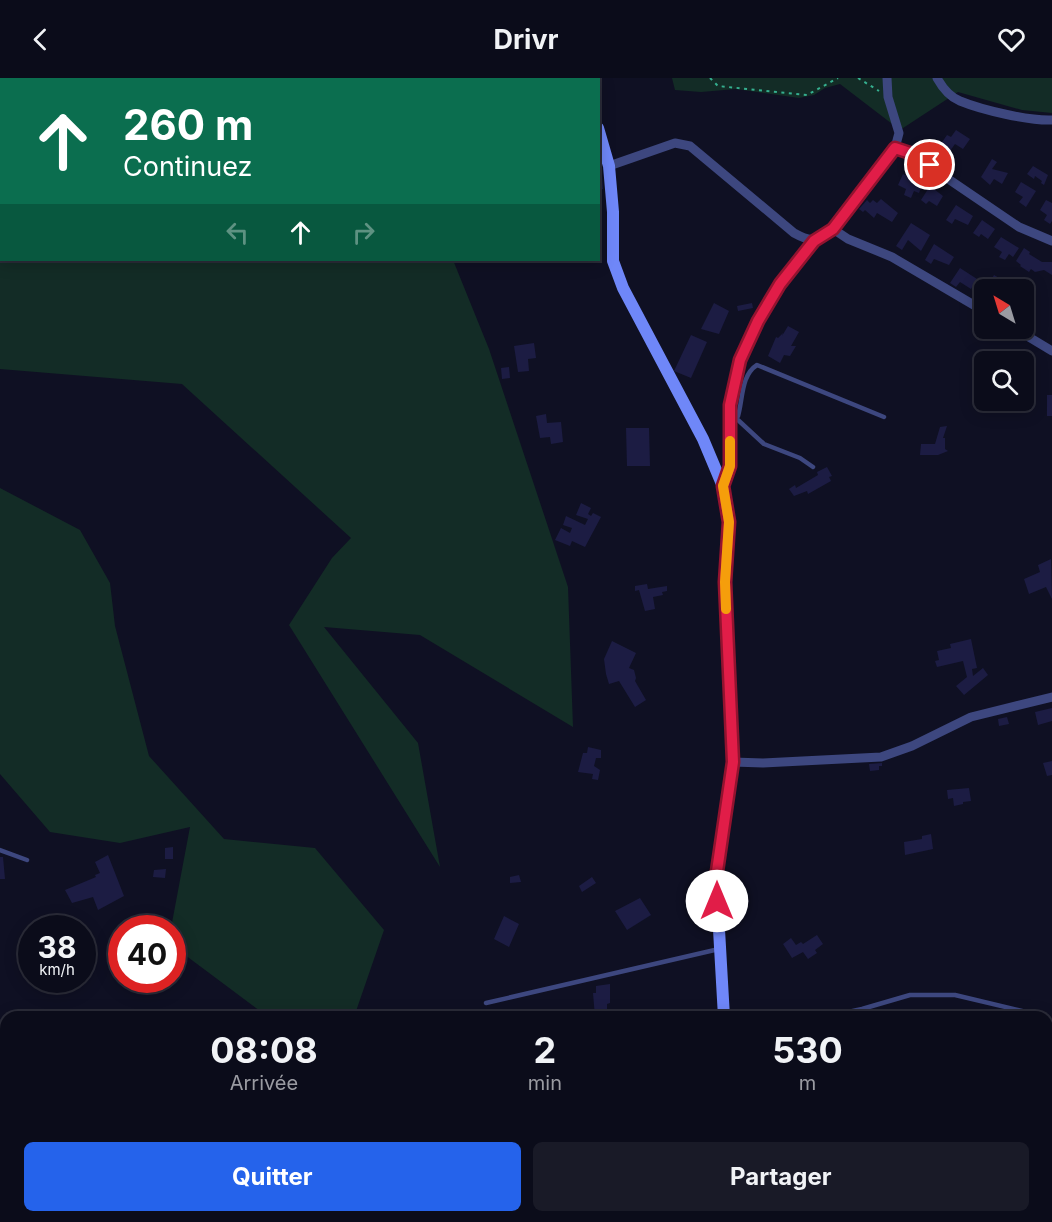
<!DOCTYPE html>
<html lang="fr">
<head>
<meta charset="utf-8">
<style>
	body { margin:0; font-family:Inter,sans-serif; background:#191a27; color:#f1f3f6; height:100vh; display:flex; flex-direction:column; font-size:22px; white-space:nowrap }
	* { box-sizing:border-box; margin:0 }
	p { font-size:20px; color:#9a9ba2 }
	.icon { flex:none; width:33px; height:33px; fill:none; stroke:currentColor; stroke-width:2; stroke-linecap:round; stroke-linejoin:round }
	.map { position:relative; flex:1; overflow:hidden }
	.side { position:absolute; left:0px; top:933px; width:1053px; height:212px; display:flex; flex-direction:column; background:#0b0c1a; border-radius:18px 18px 0 0; box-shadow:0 3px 15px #0003,0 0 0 2px #2b2c39 }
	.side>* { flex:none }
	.top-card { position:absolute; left:0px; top:0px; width:600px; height:183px; box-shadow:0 3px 15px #0003,0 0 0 2px #2b2c39; background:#0b6e4f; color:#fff; overflow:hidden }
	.needle { width:39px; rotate:322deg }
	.tools { position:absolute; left:974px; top:201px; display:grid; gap:12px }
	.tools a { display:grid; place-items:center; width:60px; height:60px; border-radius:9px; background:#0b0c1a; box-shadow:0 3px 15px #0003,0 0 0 2px #2b2c39; font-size:30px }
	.speed { position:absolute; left:18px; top:837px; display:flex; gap:12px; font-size:30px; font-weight:700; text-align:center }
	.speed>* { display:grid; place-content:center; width:78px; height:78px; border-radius:50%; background:#0b0c1a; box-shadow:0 3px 15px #0003,0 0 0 2px #2b2c39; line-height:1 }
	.speed small { font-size:15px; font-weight:400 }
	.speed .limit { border:9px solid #d22; background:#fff; color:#111 }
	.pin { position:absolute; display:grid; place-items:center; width:51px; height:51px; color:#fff; margin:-26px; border:3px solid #fff; border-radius:50%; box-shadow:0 2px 6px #0007 }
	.me { position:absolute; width:66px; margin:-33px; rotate:0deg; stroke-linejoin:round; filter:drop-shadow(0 0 4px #0008) }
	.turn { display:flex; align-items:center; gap:21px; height:126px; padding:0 24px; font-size:27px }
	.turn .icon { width:78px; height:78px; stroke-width:2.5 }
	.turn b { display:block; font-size:42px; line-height:51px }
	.lanes { display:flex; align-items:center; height:57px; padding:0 24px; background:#0003; justify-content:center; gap:30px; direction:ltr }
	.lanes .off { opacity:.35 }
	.eta { display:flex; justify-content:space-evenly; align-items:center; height:102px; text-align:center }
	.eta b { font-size:36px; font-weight:700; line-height:42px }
	.action { display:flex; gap:12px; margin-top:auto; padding:12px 24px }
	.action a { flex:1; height:69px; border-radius:9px; background:#2563eb; color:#fff; font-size:24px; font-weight:700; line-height:69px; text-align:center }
	.action a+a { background:#191a27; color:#f1f3f6 }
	header { display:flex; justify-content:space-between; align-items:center; height:78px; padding:0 24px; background:#0b0c1a; font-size:27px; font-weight:700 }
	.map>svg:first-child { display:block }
</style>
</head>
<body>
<header><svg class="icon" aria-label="back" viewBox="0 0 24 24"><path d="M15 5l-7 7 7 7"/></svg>Drivr<svg class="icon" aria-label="heart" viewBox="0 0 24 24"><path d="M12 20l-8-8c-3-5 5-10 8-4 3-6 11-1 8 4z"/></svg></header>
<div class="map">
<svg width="1052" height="1144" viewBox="0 0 1052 1144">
	<rect width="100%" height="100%" fill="#0f1023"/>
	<path fill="#132c26" d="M0 0 302 1 2 2V182H453L489 271 568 509 573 649 420 557 324 549 418 665 440 789 289 547 332 480 351 460 182 306 0 291Z
		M672 0H1052V35L1022 32 958 14 900 52 840 6 825 10 814 17 799 20 736 11 701 14 675 12Z
		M0 410 80 452 110 505 115 548 149 678 224 761 315 770 384 852 354 939H268L173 868 171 850 190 749 120 765 50 754 0 696Z"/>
	<path fill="#1c1c43" d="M956 52 970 61 963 71 955 66 950 73 940 67 947 57 951 59Z
		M598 75 601 84 603 111H598Z
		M992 81 997 84 992 91 1008 95 1002 106 994 101 990 107 981 99Z
		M1033 88 1048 97 1044 107 1041 105 1042 103 1035 98 1034 101 1027 96Z
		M903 96 923 105 919 115 914 113 911 120 904 117 906 111 898 107Z
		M1021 104 1036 113 1026 129 1019 124 1023 119 1015 114Z
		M930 108 943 118 937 128 929 123 926 126 921 122Z
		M881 121 898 135 892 144 877 135 874 140 865 132 863 134 859 131 867 122 870 125 873 122 877 125Z
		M1046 122 1052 125V143L1050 146 1044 142 1047 137 1040 132Z
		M956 127 973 138 968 147 955 141 952 146 946 142Z
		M982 142 995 151 988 161 981 156 979 159 973 155Z
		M911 145 930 157 921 173 908 162 902 172 896 168Z
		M1001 159 1019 170 1013 179 1009 176 1005 182 999 179 1002 174 994 169Z
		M934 166 954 179 949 187 934 181 931 186 925 182Z
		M1024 170 1030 174 1029 176 1042 184H1052V197L1044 192 1035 194 1031 191 1029 194 1020 188 1021 187 1016 183Z
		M960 190 977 201 971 211 960 204 956 209 950 205Z
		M994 197 999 200 995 207 1002 212H986Z
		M1023 222 1035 230 1030 239 1025 236 1023 239Z
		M714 225 729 233 719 256 701 251Z
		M752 225 753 230 738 233 737 228Z
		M788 248 799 254 791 268H796L790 278 784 277 780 285 768 278 776 259 778 260 783 255 782 258Z
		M691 257 707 264 691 300 674 293Z
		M534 265 536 280 528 281 529 293 518 294 514 268Z
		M509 289 510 300 502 301 501 290Z
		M1047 317H1052V338H1047Z
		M546 336 547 345 561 344 563 364 551 366 550 359 540 360 536 338Z
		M947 348 943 360H945V371L948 373 938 377H920L921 366H935L940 349Z
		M626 350H649L650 388H627Z
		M827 389 832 398 829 399 831 403 808 416 807 413 794 418 789 411 795 407 796 410 818 397 817 394Z
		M581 425 591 430 588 436 591 438 593 435 601 439 585 469 572 463 570 468 555 462 561 450 570 455 572 450 563 447 566 438 585 447 588 441 576 437Z
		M1051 481 1052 521 1046 509 1029 516 1024 501 1040 494 1038 487Z
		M647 506 648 511 667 508V513L662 514 663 517 653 519 655 531 645 533 639 512 635 513V508Z
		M971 561 977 590 972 591 973 598 983 590 988 597 964 617 956 608 967 599 963 583 937 589 935 583 939 582 937 573 951 570 950 566Z
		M612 563 636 575 629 590 634 592 636 600 635 603 646 622 635 629 619 603 609 606 606 596 604 581Z
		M1052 630V643L1038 647 1035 634Z
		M1007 639 1009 646 999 648 998 641Z
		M588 669 601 672V680H596L594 688 600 692 598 702 592 701 593 696 578 694 583 675H587Z
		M1052 683V697L1047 698 1043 685Z
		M882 685V688H879V692L870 693 869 686Z
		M969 710 971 723 963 724V726L954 728 953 720 948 721 947 712Z
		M931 756 933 771 905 777 904 764 922 761V758Z
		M173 769V781H165V770Z
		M108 777 124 818 98 832 93 819 72 825 65 812 96 799 95 797 100 795 95 784Z
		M0 779H3L5 801H0Z
		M166 791 165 800 153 799 154 792Z
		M519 797 521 804 510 805V799Z
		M592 799 596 805 582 814 579 808Z
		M640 820 651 837 627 852 615 833Z
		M504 838 519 846 509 869 494 861Z
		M817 857 823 866 815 872 817 875 808 881 803 874 792 880 783 866 791 860 796 867 801 864 803 866Z
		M610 906V925L607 926V932L611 933 612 939H595L593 915H596V908Z
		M80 1138H94L93 1144H80Z"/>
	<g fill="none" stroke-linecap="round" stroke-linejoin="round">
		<path stroke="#35af8f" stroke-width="2" stroke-dasharray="3 4.5" stroke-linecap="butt" d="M710 0 718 8 807 17 838 0
			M858 0 879 13"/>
		<path stroke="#3d477f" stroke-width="4.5" d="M731 340 738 338C743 321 741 297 757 287L884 339
			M733 341 738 342 764 366 800 380 813 389
			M724 403C734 378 727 352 731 325 740 260 774 213 814 163
			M0 772 27 782
			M486 925 719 871
			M825 939 862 931 910 917H955L1039 937
			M0 1039 6 1041
			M583 1138 587 1144"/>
		<path stroke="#3d477f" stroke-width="9" d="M887 0 888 19 899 55 895 70
			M937 0C942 9 950 19 960 23 982 32 1029 43 1052 42
			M609 88 675 65 690 68 794 155C814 166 815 162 833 151L848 161 892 179 984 233
			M833 151 895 70 913 77 1019 149 1052 163
			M1014 250 1052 273
			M733 684 763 685 881 679 912 668 971 639 1052 619"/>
		<path stroke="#6f87f8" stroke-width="12" d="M566 0 567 2
			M598 50 609 88 613 134V183L623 210 703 361 724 411 729 444 725 504 733 684 716 799 724 939
			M703 1144V1138"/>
		<path stroke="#a160f7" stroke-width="14" d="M0 1096 6 1097
			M353 1138 397 1144"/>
	</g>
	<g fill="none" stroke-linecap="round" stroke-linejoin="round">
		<defs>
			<path id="route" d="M717 823 716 800 733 684 725 504 729 444 723 408 730 388V327L740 282 758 243 780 206 814 163 833 151 895 70 913 76 930 87"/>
		</defs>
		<use href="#route" stroke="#92132f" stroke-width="15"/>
		<use href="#route" stroke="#e11d48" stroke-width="10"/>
		<path stroke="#f59e0b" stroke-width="10" d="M726 531 725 504 729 444 723 408 730 388V363"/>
	</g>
</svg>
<div class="tools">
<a><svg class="needle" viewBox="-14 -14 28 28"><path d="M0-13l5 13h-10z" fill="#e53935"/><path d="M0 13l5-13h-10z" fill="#9a9ba2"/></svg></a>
<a><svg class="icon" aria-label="search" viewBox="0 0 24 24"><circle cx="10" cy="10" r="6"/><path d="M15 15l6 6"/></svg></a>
</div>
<div class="speed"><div>38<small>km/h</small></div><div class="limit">40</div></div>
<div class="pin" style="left:930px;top:87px;background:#d93025"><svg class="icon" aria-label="arrive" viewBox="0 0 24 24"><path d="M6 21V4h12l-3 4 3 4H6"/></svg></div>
<svg class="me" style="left:717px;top:823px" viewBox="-20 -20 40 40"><circle r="19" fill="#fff"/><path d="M0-13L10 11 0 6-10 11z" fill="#e11d48"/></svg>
<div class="top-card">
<div class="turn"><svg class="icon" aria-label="ahead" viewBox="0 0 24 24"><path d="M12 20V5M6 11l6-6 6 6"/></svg><div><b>260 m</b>Continuez</div></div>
<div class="lanes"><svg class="icon off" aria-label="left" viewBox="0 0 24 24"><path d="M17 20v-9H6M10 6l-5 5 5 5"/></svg><svg class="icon" aria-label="ahead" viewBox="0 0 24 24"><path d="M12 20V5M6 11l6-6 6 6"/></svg><svg class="icon off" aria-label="right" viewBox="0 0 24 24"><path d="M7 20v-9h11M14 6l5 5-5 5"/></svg></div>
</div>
<section class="side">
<div class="eta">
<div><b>08:08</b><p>Arrivée</p></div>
<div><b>2</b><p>min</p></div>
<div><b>530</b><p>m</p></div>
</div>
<div class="action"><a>Quitter</a><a>Partager</a></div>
</section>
</div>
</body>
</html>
